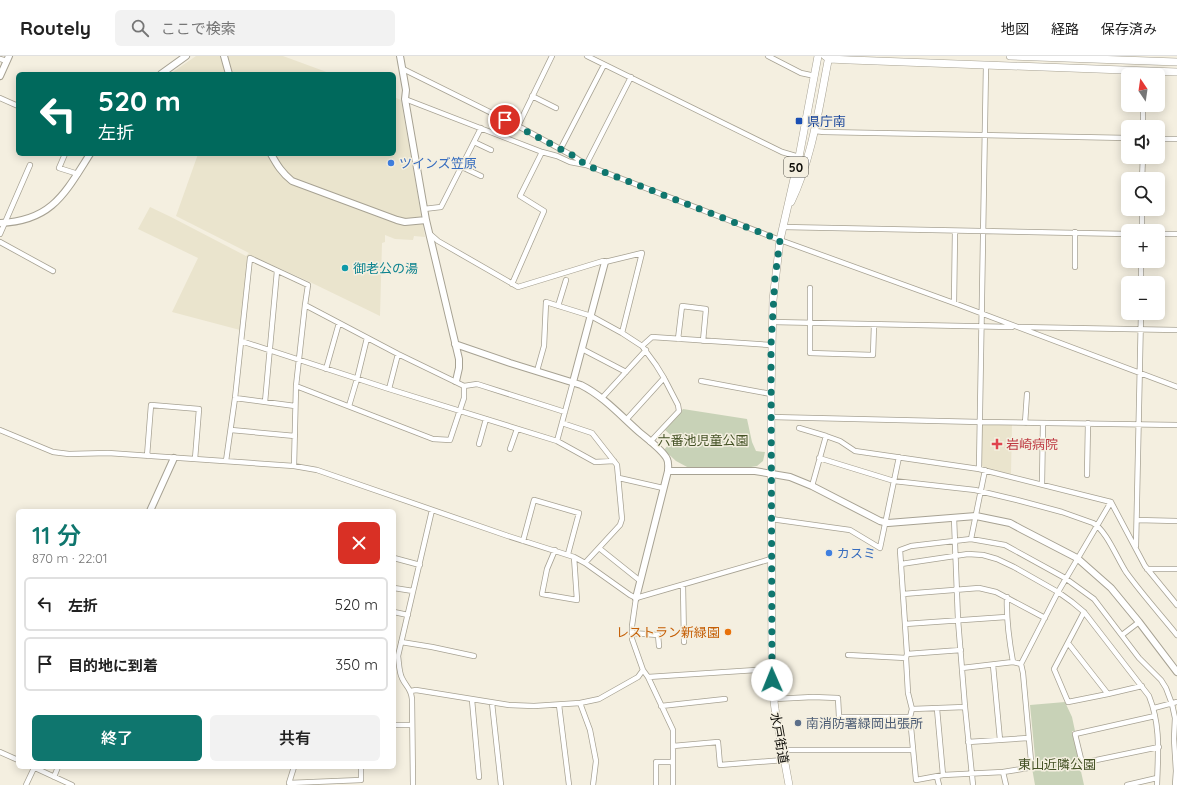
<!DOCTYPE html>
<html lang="ja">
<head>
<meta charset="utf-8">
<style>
	body { margin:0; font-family:Quicksand,"Noto Sans JP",sans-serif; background:#f2f2f2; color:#222; height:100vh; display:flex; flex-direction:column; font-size:15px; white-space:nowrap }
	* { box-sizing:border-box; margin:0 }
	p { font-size:13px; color:#767676 }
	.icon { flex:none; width:22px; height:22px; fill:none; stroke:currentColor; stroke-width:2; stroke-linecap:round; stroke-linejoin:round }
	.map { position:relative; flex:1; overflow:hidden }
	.drawer { position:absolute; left:16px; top:453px; width:380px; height:260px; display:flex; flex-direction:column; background:#fff; border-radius:6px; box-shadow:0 2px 10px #0003 }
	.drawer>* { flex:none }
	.banner { position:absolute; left:16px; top:16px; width:380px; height:84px; border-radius:6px; box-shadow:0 2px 10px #0003; background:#00695c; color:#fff; overflow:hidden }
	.needle { width:26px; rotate:347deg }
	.tools { position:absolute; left:1121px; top:12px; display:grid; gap:8px }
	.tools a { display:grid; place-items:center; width:44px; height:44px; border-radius:6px; background:#fff; box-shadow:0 2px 10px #0003; font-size:20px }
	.pin { position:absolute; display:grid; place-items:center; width:34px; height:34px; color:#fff; margin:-17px; border:2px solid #fff; border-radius:50%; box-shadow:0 1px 4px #0007 }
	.me { position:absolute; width:44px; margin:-22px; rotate:359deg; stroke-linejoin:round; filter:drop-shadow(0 0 3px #0008) }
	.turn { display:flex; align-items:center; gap:14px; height:84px; padding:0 16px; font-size:18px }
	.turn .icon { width:52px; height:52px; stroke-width:2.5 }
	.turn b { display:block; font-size:28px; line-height:34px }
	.round { display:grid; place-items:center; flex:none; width:42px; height:42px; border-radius:6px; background:#f2f2f2 }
	.headline { display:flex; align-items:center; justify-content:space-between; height:68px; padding:0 16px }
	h1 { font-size:24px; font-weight:600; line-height:30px; color:#0f766e }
	.primary-button { display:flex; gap:8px; margin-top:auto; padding:8px 16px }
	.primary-button a { flex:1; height:46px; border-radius:6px; background:#0f766e; color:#fff; font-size:16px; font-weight:600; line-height:46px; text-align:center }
	.primary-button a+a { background:#f2f2f2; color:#222 }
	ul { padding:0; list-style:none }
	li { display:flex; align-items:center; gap:12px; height:54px; margin:0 8px 6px; padding:0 8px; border:2px solid #e0e0e0; border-radius:6px }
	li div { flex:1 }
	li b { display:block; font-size:15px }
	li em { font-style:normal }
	header { display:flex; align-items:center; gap:24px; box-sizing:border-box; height:56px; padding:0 20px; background:#fff; border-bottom:1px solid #e0e0e0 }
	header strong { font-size:19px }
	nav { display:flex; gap:22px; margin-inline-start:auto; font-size:14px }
	.search { width:280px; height:36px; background:#f2f2f2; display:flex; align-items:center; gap:10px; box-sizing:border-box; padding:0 14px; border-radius:6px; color:#767676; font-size:15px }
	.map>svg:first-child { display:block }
</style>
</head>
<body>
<header>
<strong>Routely</strong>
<div class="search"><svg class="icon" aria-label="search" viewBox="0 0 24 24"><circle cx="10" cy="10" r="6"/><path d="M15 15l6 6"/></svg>ここで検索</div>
<nav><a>地図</a><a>経路</a><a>保存済み</a></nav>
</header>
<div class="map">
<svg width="1177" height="729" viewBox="0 0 1177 729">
	<rect width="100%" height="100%" fill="#f4efe0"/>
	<path fill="#eae4cd" d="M196 0H283L332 18H170Z
		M394 41 401 44 425 181 414 180 413 184 395 183 385 179V186L382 187 380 260 312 227 250 199 248 200 240 274 172 256 198 202 138 173 150 151 171 161 246 200 249 197 176 160 198 98H394Z
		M982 368H1012L1011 418 984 412 981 409Z"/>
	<path fill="#c8d2b7" d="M683 353 747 363 752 386 756 395 765 396 763 405 757 410 751 411 689 412 676 405 664 394 674 382 665 374Z
		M1065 646 1072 661 1075 675H1072L1084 729H1035L1032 712 1036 711 1030 649Z"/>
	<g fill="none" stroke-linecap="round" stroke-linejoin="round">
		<defs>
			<path id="street" d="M587 0 782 96 799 101
				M768 0 801 17 815 20
				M0 3 7 5
				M403 13 518 70 573 100 585 108
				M532 40 556 52
				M0 42 18 50
				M405 43 542 96 557 100 570 106 586 109 780 184 954 247 1177 331
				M518 70 552 0
				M1143 71V49
				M815 75 824 76 1128 82
				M1158 83H1177
				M474 86 491 94
				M560 94 604 9
				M65 98 59 112 78 118
				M586 109 631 21
				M462 111 481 120
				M1142 123 1143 101
				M424 153 441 151 481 72
				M783 171 1128 178
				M1142 175V153
				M0 178 30 109
				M430 178 438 185 518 231 603 205 605 206 642 197 622 277
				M1158 178H1177
				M0 186 53 215
				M1075 211V176
				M1141 227V205
				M512 228 544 155 520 140 542 96
				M810 232V297L873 299 874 269
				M954 247 955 175
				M305 249 398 298 464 330 477 328 565 356
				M558 250 566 224
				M772 266 1012 271
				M1019 271 1177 274
				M678 283 682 250 706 253 703 285
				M241 285 389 333 557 385 595 406 614 405
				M642 290 652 281 771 289
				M582 293 626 316
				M326 313 339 267
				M537 315 544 290 546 246 591 260 622 277 642 290 656 309 664 322 678 349 679 355 650 386
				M701 325 771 338
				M296 330 433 383 450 384 464 342V330
				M389 333 398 298
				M235 342 295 350
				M602 342 646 294
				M265 346 277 215
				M349 350 357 323 367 282
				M771 361 980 366 1177 369
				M626 364 664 322
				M562 367 592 377 617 409 622 463 620 469 585 507
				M1025 367 1027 338
				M799 372 826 380
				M0 374 53 396 69 398 108 397 294 410 317 414 508 480 574 501 585 507 630 539 636 542 771 503
				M231 374 295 380
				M557 385 573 326
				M479 388 486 363
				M510 393 517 373
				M147 400 151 349 199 353 195 403
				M819 402 894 425 975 434 1017 444 1062 456 1093 467C1106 474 1117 502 1126 516 1142 538 1160 558 1177 579
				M226 405 235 342 250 202 308 229 305 249 296 330 294 410
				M979 413 986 9
				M1087 419 1088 367
				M619 422 663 432
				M1042 428 1043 367
				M812 430 826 380 840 385 855 395 979 413 1111 446 1145 510 1177 549
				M954 462 958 564 965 651 973 729
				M771 463 850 474 880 492 899 401
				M1137 464 1177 465
				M971 483 985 414
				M523 485 534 444 579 457 568 498
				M1136 490 1141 257
				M599 492 639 524
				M555 494 547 513 542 538 577 544 574 501
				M394 502 420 509
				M901 508 968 498 983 499 997 503 1014 511 1058 536 1072 546 1084 556 1149 640C1161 670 1158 697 1157 729
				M1147 513H1177
				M683 529 684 586
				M394 532 413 535
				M903 538 979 532 996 536 1045 562
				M1007 541C1006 564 1009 584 1013 606
				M394 556 408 559
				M1084 556 1054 613 1068 646 1108 638
				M905 568 1006 561
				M632 577 658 579 659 590
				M1122 579 1139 566
				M401 586 432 591 474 600
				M1068 587 1108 638 1142 630
				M907 598 961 594
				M848 599 906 602
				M993 609 1000 684
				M962 612 1013 606 1021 608
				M643 614 648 621 673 674V729
				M648 621 772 613
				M411 635 416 634 509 649 534 650 580 647 599 643 638 621 643 614 632 583V570L636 542
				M774 643 813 641 838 642 839 661H910
				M472 644 479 721
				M492 647 501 729
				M580 647 590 674 596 705 593 729
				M559 649 569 729
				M661 650 725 643
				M965 651 912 653 910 661 916 724 943 719 1003 716 1028 712 1031 705 1023 617 1021 608 1058 536 1111 446
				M1154 652 1177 646
				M912 653 908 637 906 602 907 598 900 494 911 490 971 483 1005 489 1065 522 1094 543 1139 602 1161 624 1166 632 1172 648 1175 662 1174 683 1176 715 1175 729
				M937 653 943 719
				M1155 660 1075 678 1082 707 1159 691
				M394 669H412
				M968 686 1028 682
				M673 690 718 686 720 709 784 704
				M782 694H913
				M0 696 18 704
				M33 711 72 729
				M294 711 289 727 361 724V711
				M1003 716 1006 729
				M54 721 58 711
				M937 721 939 729
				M26 729 34 712
				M413 729 412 643C411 632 406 631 402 622 399 616 399 607 398 600L432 454
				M656 729V706H673
				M1127 729 1157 722"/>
			<path id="secondary" d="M224 0 229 18
				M400 0 406 34 405 43 426 164 459 303V312L456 325
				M161 18 186 0
				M0 20 9 0
				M271 98C277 109 282 117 292 125L397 164 405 166 426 164
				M0 167C52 165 65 137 90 98
				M455 288 510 307 581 329C603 340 620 359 638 375 646 382 663 394 667 403 669 407 668 411 668 415L636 542
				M573 326 605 206
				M668 415H755L790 421 812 430 880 465 888 467 976 460 1010 467 1021 473 1077 502 1111 532 1139 566 1177 616
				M150 455 174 402
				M34 712V711"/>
			<path id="primary" d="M825 0 829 3 850 4 1177 16
				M1010 0 1177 6
				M791 146C813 100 819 50 829 0
				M789 729 775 653 772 630 771 338 773 244 780 184 799 101 818 0"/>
		</defs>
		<use href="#street" stroke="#a7a293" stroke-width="6"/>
		<use href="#secondary" stroke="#a7a293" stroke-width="8"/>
		<use href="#primary" stroke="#a7a293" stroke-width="8"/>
		<use href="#street" stroke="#fff" stroke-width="4.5"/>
		<use href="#secondary" stroke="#fff" stroke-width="6"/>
		<use href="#primary" stroke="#fff" stroke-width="7"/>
	</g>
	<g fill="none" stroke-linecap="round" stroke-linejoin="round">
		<path stroke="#0f766e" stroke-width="7" stroke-dasharray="0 12.6" d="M505 64 574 100 586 109 780 184 775 222 771 289 772 624"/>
	</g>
	<rect fill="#1a4fb4" stroke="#f4efe0" stroke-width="1.5" x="795" y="61" width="8" height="8" rx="2"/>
	<g fill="#3f7fe0" stroke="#f4efe0" stroke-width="1.5">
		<circle cx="391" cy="107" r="4"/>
		<circle cx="829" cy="497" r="4"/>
	</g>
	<circle fill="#0f9aa8" stroke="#f4efe0" stroke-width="1.5" cx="345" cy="212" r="4"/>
	<path fill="#e0444e" stroke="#f4efe0" stroke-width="1.5" d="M995 382h4v4h4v4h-4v4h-4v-4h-4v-4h4z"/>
	<circle fill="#e8710a" stroke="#f4efe0" stroke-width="1.5" cx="728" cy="576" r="4"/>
	<circle fill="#5c6f8a" stroke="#f4efe0" stroke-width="1.5" cx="798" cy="667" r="4"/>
	<g text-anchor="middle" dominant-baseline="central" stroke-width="3" stroke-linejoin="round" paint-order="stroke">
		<rect fill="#f4efe0" stroke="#525048" stroke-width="1" x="784" y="101" width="24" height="20" rx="3"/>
		<g font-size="12" font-weight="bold" fill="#0d0c07">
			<text x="796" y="111">50</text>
		</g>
		<g font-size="13" fill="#164399" stroke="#f4efe0" text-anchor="start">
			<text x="807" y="65">県庁南</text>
		</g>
		<g font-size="13" fill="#366cbe" stroke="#f4efe0" text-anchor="start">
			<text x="399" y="107">ツインズ笠原</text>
			<text x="837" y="497">カスミ</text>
		</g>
		<g font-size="13" fill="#0d838f" stroke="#f4efe0" text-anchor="start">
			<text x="353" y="212">御老公の湯</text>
		</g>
		<g font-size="13" fill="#445225" stroke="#f4efe0">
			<text x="703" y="384">六番池児童公園</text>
			<text x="1057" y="708">東山近隣公園</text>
		</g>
		<g font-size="13" fill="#be3a42" stroke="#f4efe0" text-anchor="start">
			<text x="1006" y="388">岩崎病院</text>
		</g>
		<g font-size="13" fill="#c56008" stroke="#f4efe0" text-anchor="end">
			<text x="720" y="576">レストラン新緑園</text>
		</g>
		<g font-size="13" fill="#4e5e75" stroke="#f4efe0" text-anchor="start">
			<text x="806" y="667">南消防署緑岡出張所</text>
		</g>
		<g font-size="13" fill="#0d0c07" stroke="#f4efe0">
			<text transform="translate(780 682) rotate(80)">水戸街道</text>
		</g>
	</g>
</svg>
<div class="tools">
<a><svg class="needle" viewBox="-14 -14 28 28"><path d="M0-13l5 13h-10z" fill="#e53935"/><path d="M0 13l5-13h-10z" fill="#767676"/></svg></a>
<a><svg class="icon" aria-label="sound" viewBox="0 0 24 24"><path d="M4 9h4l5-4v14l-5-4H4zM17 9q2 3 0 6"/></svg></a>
<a><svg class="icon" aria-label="search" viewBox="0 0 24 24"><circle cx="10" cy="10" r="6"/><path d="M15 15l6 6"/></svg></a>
<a>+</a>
<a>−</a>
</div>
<div class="pin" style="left:505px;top:64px;background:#d93025"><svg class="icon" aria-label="arrive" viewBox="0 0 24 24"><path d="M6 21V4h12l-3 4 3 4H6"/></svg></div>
<svg class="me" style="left:772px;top:624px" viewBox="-20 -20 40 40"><circle r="19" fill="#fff"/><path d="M0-13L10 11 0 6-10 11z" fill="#0f766e"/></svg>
<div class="banner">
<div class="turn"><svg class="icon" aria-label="left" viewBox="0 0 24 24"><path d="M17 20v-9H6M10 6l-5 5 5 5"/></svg><div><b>520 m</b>左折</div></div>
</div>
<section class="drawer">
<div class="headline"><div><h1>11 分</h1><p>870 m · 22:01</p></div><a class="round" style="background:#d93025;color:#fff"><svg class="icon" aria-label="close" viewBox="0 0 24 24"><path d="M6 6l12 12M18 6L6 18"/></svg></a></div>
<ul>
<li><svg class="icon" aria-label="left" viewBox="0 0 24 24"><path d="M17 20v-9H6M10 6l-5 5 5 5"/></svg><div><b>左折</b></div><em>520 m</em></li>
<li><svg class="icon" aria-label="arrive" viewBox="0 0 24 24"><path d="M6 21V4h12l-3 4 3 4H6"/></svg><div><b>目的地に到着</b></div><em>350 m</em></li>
</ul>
<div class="primary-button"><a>終了</a><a>共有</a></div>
</section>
</div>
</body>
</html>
